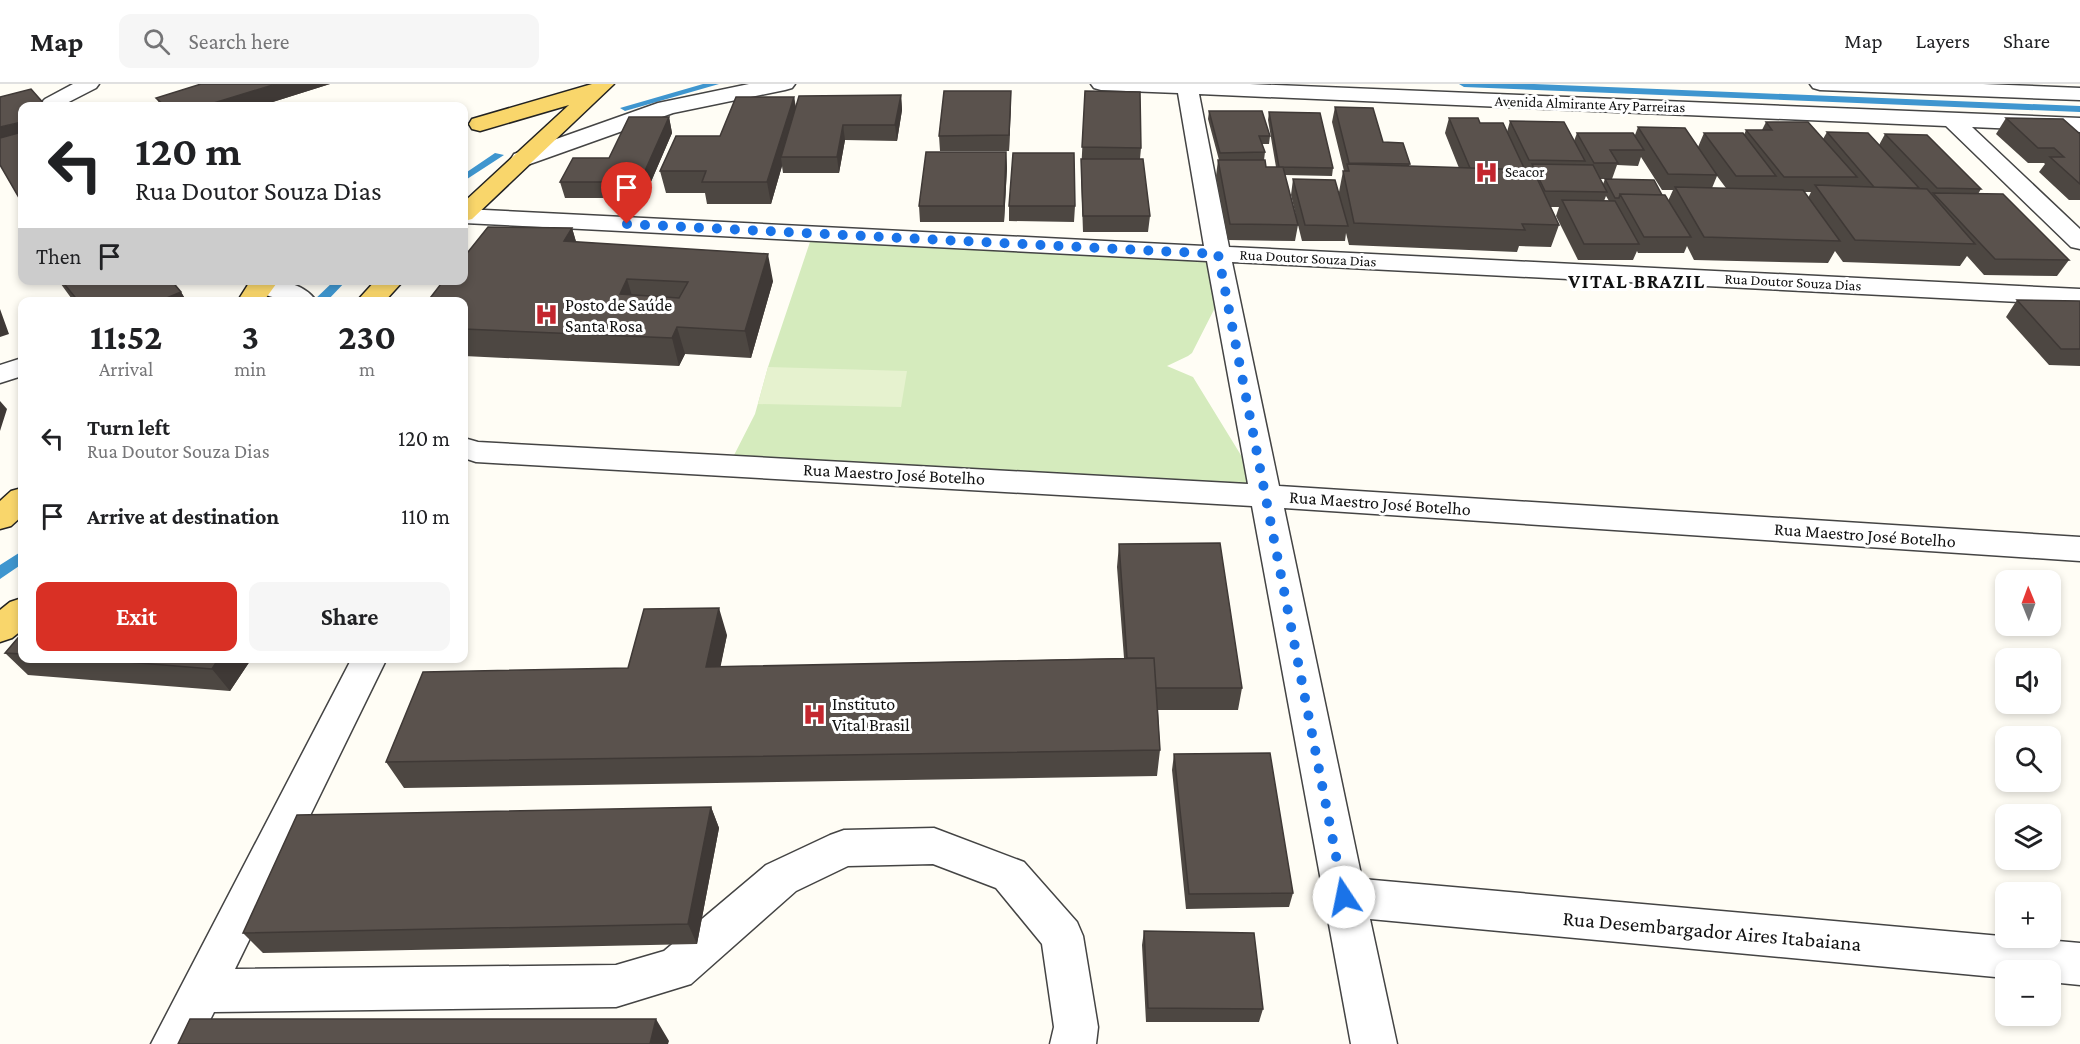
<!DOCTYPE html>
<html lang="en">
<head>
<meta charset="utf-8">
<style>
	body { margin:0; font-family:"Crimson Pro",serif; background:#f6f6f6; color:#202124; height:100vh; display:flex; flex-direction:column; font-size:22px; white-space:nowrap }
	* { box-sizing:border-box; margin:0 }
	p { font-size:20px; color:#757577 }
	.icon { flex:none; width:33px; height:33px; fill:none; stroke:currentColor; stroke-width:2; stroke-linecap:round; stroke-linejoin:round }
	.map { position:relative; flex:1; overflow:hidden }
	.side { position:absolute; left:18px; top:213px; width:450px; height:366px; display:flex; flex-direction:column; background:#fff; border-radius:12px; box-shadow:0 3px 9px #0003 }
	.side>* { flex:none }
	.banner { position:absolute; left:18px; top:18px; width:450px; height:183px; border-radius:12px; box-shadow:0 3px 9px #0003; background:#fff; color:#202124; overflow:hidden }
	.needle { width:39px; rotate:359deg }
	.controls { position:absolute; left:1995px; top:486px; display:grid; gap:12px }
	.controls a { display:grid; place-items:center; width:66px; height:66px; border-radius:12px; background:#fff; box-shadow:0 3px 9px #0003; font-size:30px }
	.pin { position:absolute; display:grid; place-items:center; width:51px; height:51px; color:#fff; margin:-62px -26px; border-radius:50% 50% 50% 0; rotate:-45deg; box-shadow:0 0 6px #0007 }
	.pin .icon { rotate:45deg }
	.me { position:absolute; width:66px; margin:-33px; rotate:349deg; stroke-linejoin:round; filter:drop-shadow(0 0 4px #0008) }
	.turn { display:flex; align-items:center; gap:21px; height:126px; padding:0 18px; font-size:27px }
	.turn .icon { width:78px; height:78px; stroke-width:2.5 }
	.turn b { display:block; font-size:42px; line-height:51px }
	.then { display:flex; align-items:center; height:57px; padding:0 18px; background:#0003; gap:12px; font-size:22px }
	.eta { display:flex; justify-content:space-evenly; align-items:center; height:102px; text-align:center }
	.eta b { font-size:36px; font-weight:700; line-height:42px }
	.primary-button { display:flex; gap:12px; margin-top:auto; padding:12px 18px }
	.primary-button a { flex:1; height:69px; border-radius:12px; background:#d93025; color:#fff; font-size:24px; font-weight:700; line-height:69px; text-align:center }
	.primary-button a+a { background:#f6f6f6; color:#202124 }
	ul { padding:0; list-style:none }
	li { display:flex; align-items:center; gap:18px; height:78px; padding:0 18px }
	li div { flex:1 }
	li b { display:block; font-size:22px }
	li em { font-style:normal }
	header { display:flex; align-items:center; gap:36px; box-sizing:border-box; height:84px; padding:0 30px; background:#fff; border-bottom:2px solid #e0e0e0 }
	header strong { font-size:28px }
	nav { display:flex; gap:33px; margin-inline-start:auto; font-size:21px }
	.search { width:420px; height:54px; background:#f6f6f6; display:flex; align-items:center; gap:15px; box-sizing:border-box; padding:0 21px; border-radius:12px; color:#757577; font-size:22px }
	.map>svg:first-child { display:block }
</style>
</head>
<body>
<header>
<strong>Map</strong>
<div class="search"><svg class="icon" aria-label="search" viewBox="0 0 24 24"><circle cx="10" cy="10" r="6"/><path d="M15 15l6 6"/></svg>Search here</div>
<nav><a>Map</a><a>Layers</a><a>Share</a></nav>
</header>
<div class="map">
<svg width="2080" height="960" viewBox="0 0 2080 960">
	<rect width="100%" height="100%" fill="#fffdf5"/>
	<path fill="#d5ebbd" d="M813 149 1218 170 1225 204 1192 269 1188 272 1167 282 1193 293 1266 412 729 381 755 330 768 283Z"/>
	<path fill="#e6f2cf" d="M768 283 907 287 901 323 758 320Z"/>
	<g fill="none" stroke-linecap="round" stroke-linejoin="round">
		<path fill="#3f96cf" fill-rule="evenodd" d="M703 0H719L625 27 620 24Z
			M1459 0H1534L2080 22V28L1464 3Z
			M495 69 504 71 464 97V90Z
			M335 196H347L326 218H312Z
			M22 467V480L0 495V481Z"/>
		<defs>
			<path id="minor" d="M73 0H99L96 4 61 22H44L41 19 45 15Z
				M749 0H795L792 4 785 6 673 29 530 80 522 82 514 80 511 75 514 70 658 19Z
				M1091 0H1250L2080 34V48L1972 43 2080 145V165L2071 163 1946 42 1199 10 1229 163 2080 205V221L1232 178 1279 402 2080 453V477L1284 424 1362 795 2080 859V901L2050 898V886H2006V894L1370 835 1397 960H1351L1252 422 476 378 464 374V354L478 358 1248 400 1207 177 464 139V125L1204 162 1178 9 1101 6 1094 4Z
				M1810 0H1983L2080 4V16L1820 6 1813 4Z
				M243 196C269 196 301 194 317 218 297 218 256 215 243 196Z
				M22 274V292L0 299V281Z
				M352 574H387L235 885 616 881 664 867 766 781 830 751 844 746 934 744 1024 778 1077 838 1083 852 1098 943 1096 960H1050L1054 943 1042 860 996 804 933 780 848 782 796 807 691 900 616 923 214 928 198 960H151Z"/>
			<path id="major" d="M592 0H614L472 135 464 137V118L569 21 480 47 472 45 469 40 472 35Z
				M251 196H279L263 218H237Z
				M376 196H404L384 218H356Z
				M22 404V432L11 442 0 445V417L11 407Z
				M22 514V546L12 554 0 558V526L10 518Z"/>
		</defs>
		<use href="#minor" stroke="#444" stroke-width="3"/>
		<use href="#major" stroke="#222" stroke-width="3"/>
		<use href="#minor" fill="#fff" fill-rule="evenodd"/>
		<use href="#major" fill="#f9d66b" fill-rule="evenodd"/>
	</g>
	<path fill="#4d4742" fill-rule="evenodd" d="M330 0 260 22H161L156 14Z
		M1011 7 1009 67H940L939 52Z
		M1085 7 1141 64 1140 75 1150 132 1148 148H1083L1081 90Z
		M901 11 902 26 897 57 845 56 839 89H783L782 82 771 120H707L705 109H666L660 87 720 52 794 13 796 23Z
		M1335 23 1383 58 1410 80 1409 82 1459 84 1445 49 1449 34 1480 39 1507 48 1510 37 1574 57 1577 49 1635 51 1638 43 1698 63 1704 49 1744 51 1746 46H1762L1766 38 1823 55 1827 48 1879 61 1885 50 1981 105 1978 110 2069 176 2057 192 1984 191 1967 172 1960 182 1843 178 1835 167 1828 179 1694 176 1687 162 1684 169H1638L1637 167 1633 176H1578L1556 132 1559 123H1550L1559 141 1551 163 1519 162 1517 168 1349 161 1346 149 1345 157H1302L1298 141 1295 157 1228 156 1216 92 1218 76H1219L1208 35 1209 27 1270 52 1269 60H1262L1265 68 1264 76 1266 83H1276L1268 36 1269 28 1333 84 1332 92 1285 91 1296 132 1291 111 1293 95 1339 108 1343 87H1344L1332 38ZM1641 73 1662 106H1673L1668 117 1662 111 1605 95 1603 100 1600 95H1612L1617 81 1638 82ZM1717 92 1726 104H1712ZM1804 108H1811L1808 114ZM1606 112 1609 117H1604Z
		M669 33 672 49 644 114H565L560 98 609 74Z
		M2006 34 2080 50V116H2069L2039 88 2045 80 2044 79H2028L1996 50Z
		M1006 68 1007 84 1004 138H920L919 122Z
		M1009 122H1075L1074 138 1009 137Z
		M572 144 576 158 773 197 751 274 685 270 679 282 464 272V218Z
		M58 196H171L181 208 187 218H74Z
		M2017 216 2080 217V282L2049 281 2006 233Z
		M1119 460 1242 604 1238 626H1158L1160 666 1157 692 404 704 386 678 628 584 727 551 720 583 1124 574 1117 483Z
		M22 549V574H252L230 607 28 591 5 569Z
		M1174 670 1293 809 1289 823 1186 825 1172 686Z
		M711 723 719 744 697 860 263 869 243 849Z
		M1144 847 1263 925 1259 938H1146L1142 861Z"/>
	<path fill="#3f3936" d="M276 0H330L260 22H204Z
		M1011 7V22L1009 67V51Z
		M901 11 902 26 897 57 895 41Z
		M794 13 797 34 781 73 782 82 771 120 767 98Z
		M669 33 672 49 644 114 640 98Z
		M22 38V73L0 77V43Z
		M843 41 845 56 839 89 837 73Z
		M1006 68 1007 84 1004 138V122Z
		M572 144 580 171 564 157Z
		M768 170 773 197 751 274 745 247Z
		M627 195 635 222 620 210Z
		M181 208 187 218H157Z
		M0 225 9 250 0 253Z
		M677 243 685 270 679 282 672 254Z
		M0 317 7 325 0 347Z
		M719 524 727 551 715 610 706 583Z
		M219 574H252L230 607 212 585Z
		M711 723 719 744 697 860 688 840Z
		M656 935 669 957 668 960H650Z"/>
	<path fill="#5a524d" stroke="#3f3936" stroke-width="1.5" fill-rule="evenodd" d="M201 0H276L204 22H165L156 14Z
		M31 5 46 22H22V38L0 43V13Z
		M944 7H1011L1009 51 939 52Z
		M1085 7 1140 8 1141 64 1082 63Z
		M901 11 895 41H843L837 73H781L799 12Z
		M736 13H794L767 98H702L706 87H660L676 52H720Z
		M1335 23 1373 24 1383 58 1403 59 1410 80 1349 79Z
		M1209 27H1262L1270 52H1259L1265 68 1220 69Z
		M1269 28 1320 29 1333 84 1279 83Z
		M629 33H669L640 98H560L573 74H609Z
		M1449 34H1478L1480 39H1503L1525 86 1470 84Z
		M2006 34 2063 35 2080 50V100L2050 73H2064L2054 64H2038Z
		M1510 37 1564 38 1585 77 1529 76Z
		M1766 38H1808L1857 93H1784L1746 46H1772Z
		M1638 43 1685 44 1717 91 1668 90Z
		M22 48V119L0 81V54Z
		M1827 48 1868 49 1919 104 1874 103Z
		M1577 49H1633L1644 66H1610L1618 79H1594Z
		M1704 49H1743L1776 92H1736Z
		M1885 50 1927 51 1981 105 1937 104Z
		M926 68H1006L1004 122H919Z
		M1013 69H1074L1075 122H1009Z
		M1081 75H1143L1150 132H1083Z
		M1218 76H1265L1266 83H1283L1298 141 1230 140Z
		M1347 80 1533 86 1559 141 1522 140 1525 146 1354 139 1343 87H1349Z
		M1532 80 1593 81 1607 108 1545 107Z
		M1293 95 1335 96 1348 142 1305 141Z
		M1605 95 1654 96 1662 111 1620 110 1619 114H1615Z
		M1815 101 1927 105 1975 160 1855 156Z
		M1675 103 1803 106 1840 157 1704 153Z
		M1933 109 2003 110 2069 176 1995 175Z
		M1620 110 1665 111 1691 153H1644Z
		M1562 116 1615 117 1639 160H1584Z
		M488 143 572 144 564 157 768 170 745 247 677 243 672 254 464 245V218H427L444 196H464V173ZM627 195 688 198 679 214 620 210Z
		M61 196H171L181 208 157 218H79Z
		M2017 216 2080 217V265H2061Z
		M1220 459 1242 604H1156L1154 574H1127L1119 460Z
		M719 524 706 583 1154 574 1160 666 386 678 423 588 628 584 644 525Z
		M22 549V570L5 569Z
		M79 574H219L212 585Z
		M1270 669 1293 809 1189 810 1174 670Z
		M711 723 688 840 243 849 297 731Z
		M1144 847 1254 849 1263 925 1148 924Z
		M190 935H656L650 960H178Z"/>
	<g fill="none" stroke-linecap="round" stroke-linejoin="round">
		<path stroke="#1a73e8" stroke-width="10" stroke-dasharray="0 18" d="M627 140 1218 170 1344 813"/>
	</g>
	<defs>
		<symbol id="hospital-bare" viewBox="-9 -9 18 18"><path d="M-5-5h3v3.5h4V-5h3V5h-3V1.5h-4V5h-3Z" fill="#c4262e" stroke="#fff" stroke-width="2.5" paint-order="stroke"/></symbol>
	</defs>
	<g fill-rule="evenodd">
		<use href="#hospital-bare" x="1470" y="72" width="33" height="33"/>
		<use href="#hospital-bare" x="530" y="214" width="33" height="33"/>
		<use href="#hospital-bare" x="798" y="614" width="33" height="33"/>
	</g>
	<g text-anchor="middle" dominant-baseline="central" stroke-width="6" stroke-linejoin="round" paint-order="stroke">
		<g font-size="15" fill="#111" stroke="#fff">
			<text transform="translate(1590 20) rotate(2)">Avenida Almirante Ary Parreiras</text>
			<text transform="translate(1308 174) rotate(3)">Rua Doutor Souza Dias</text>
			<text transform="translate(1793 198) rotate(3)">Rua Doutor Souza Dias</text>
		</g>
		<g font-size="15" fill="#111" stroke="#fff" text-anchor="start">
			<text x="1505" y="88">Seacor</text>
		</g>
		<g font-size="18" fill="#111" stroke="#fff" text-anchor="start">
			<text x="565" y="221">Posto de Saúde<tspan x="565" dy="21">Santa Rosa</tspan></text>
			<text x="832" y="620">Instituto<tspan x="832" dy="21">Vital Brasil</tspan></text>
		</g>
		<g font-size="18" fill="#111" stroke="#fff">
			<text transform="translate(894 390) rotate(3)">Rua Maestro José Botelho</text>
			<text transform="translate(1380 419) rotate(4)">Rua Maestro José Botelho</text>
			<text transform="translate(1865 451) rotate(4)">Rua Maestro José Botelho</text>
		</g>
		<g font-size="20" font-weight="bold" letter-spacing="1.5" fill="#111" stroke="#fff">
			<text x="1637" y="197">VITAL BRAZIL</text>
		</g>
		<g font-size="21" fill="#111" stroke="#fff">
			<text transform="translate(1712 847) rotate(5)">Rua Desembargador Aires Itabaiana</text>
		</g>
	</g>
</svg>
<div class="controls">
<a><svg class="needle" viewBox="-14 -14 28 28"><path d="M0-13l5 13h-10z" fill="#e53935"/><path d="M0 13l5-13h-10z" fill="#757577"/></svg></a>
<a><svg class="icon" aria-label="sound" viewBox="0 0 24 24"><path d="M4 9h4l5-4v14l-5-4H4zM17 9q2 3 0 6"/></svg></a>
<a><svg class="icon" aria-label="search" viewBox="0 0 24 24"><circle cx="10" cy="10" r="6"/><path d="M15 15l6 6"/></svg></a>
<a><svg class="icon" aria-label="layers" viewBox="0 0 24 24"><path d="M12 4l9 5-9 5-9-5zM3 14l9 5 9-5"/></svg></a>
<a>+</a>
<a>−</a>
</div>
<div class="pin" style="left:627px;top:140px;background:#d93025"><svg class="icon" aria-label="arrive" viewBox="0 0 24 24"><path d="M6 21V4h12l-3 4 3 4H6"/></svg></div>
<svg class="me" style="left:1344px;top:813px" viewBox="-20 -20 40 40"><circle r="19" fill="#fff"/><path d="M0-13L10 11 0 6-10 11z" fill="#1a73e8"/></svg>
<div class="banner">
<div class="turn"><svg class="icon" aria-label="left" viewBox="0 0 24 24"><path d="M17 20v-9H6M10 6l-5 5 5 5"/></svg><div><b>120 m</b>Rua Doutor Souza Dias</div></div>
<div class="then">Then<svg class="icon" aria-label="arrive" viewBox="0 0 24 24"><path d="M6 21V4h12l-3 4 3 4H6"/></svg></div>
</div>
<section class="side">
<div class="eta">
<div><b>11:52</b><p>Arrival</p></div>
<div><b>3</b><p>min</p></div>
<div><b>230</b><p>m</p></div>
</div>
<ul>
<li><svg class="icon" aria-label="left" viewBox="0 0 24 24"><path d="M17 20v-9H6M10 6l-5 5 5 5"/></svg><div><b>Turn left</b><p>Rua Doutor Souza Dias</p></div><em>120 m</em></li>
<li><svg class="icon" aria-label="arrive" viewBox="0 0 24 24"><path d="M6 21V4h12l-3 4 3 4H6"/></svg><div><b>Arrive at destination</b></div><em>110 m</em></li>
</ul>
<div class="primary-button"><a>Exit</a><a>Share</a></div>
</section>
</div>
</body>
</html>
